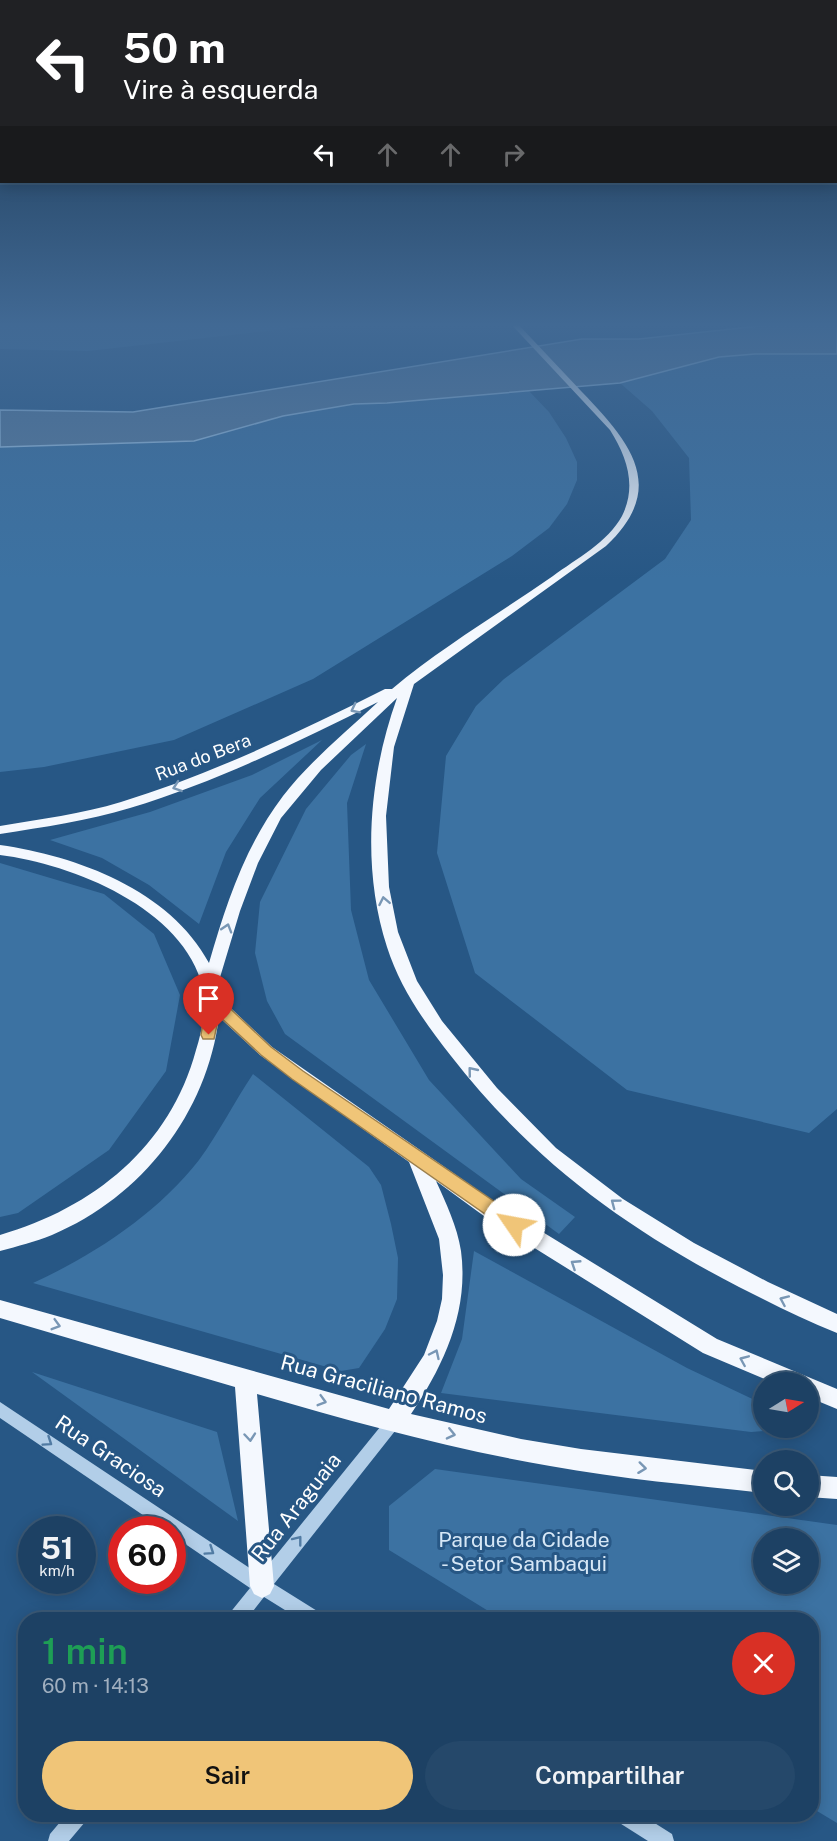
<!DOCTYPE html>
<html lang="pt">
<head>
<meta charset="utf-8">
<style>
	body { margin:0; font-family:"Public Sans",sans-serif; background:#25486a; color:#f1f3f6; height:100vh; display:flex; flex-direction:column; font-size:22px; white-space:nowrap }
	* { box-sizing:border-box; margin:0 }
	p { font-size:20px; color:#a0afbf }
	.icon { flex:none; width:33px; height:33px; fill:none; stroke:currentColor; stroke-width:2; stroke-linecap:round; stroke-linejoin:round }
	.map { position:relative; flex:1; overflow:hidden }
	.side { position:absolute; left:18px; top:1612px; width:801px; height:210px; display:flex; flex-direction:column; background:#1d4164; border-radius:24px; box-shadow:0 3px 15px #0003,0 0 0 2px #3b5a78 }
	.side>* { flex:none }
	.top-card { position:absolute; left:0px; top:0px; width:837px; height:183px; box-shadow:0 3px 15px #0003,0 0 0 2px #3b5a78; background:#202124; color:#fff; overflow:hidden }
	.needle { width:39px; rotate:79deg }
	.fabs { position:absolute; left:753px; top:1372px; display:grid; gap:12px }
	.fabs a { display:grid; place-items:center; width:66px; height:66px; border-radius:50%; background:#1d4164; box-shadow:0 3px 15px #0003,0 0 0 2px #3b5a78; font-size:30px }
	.speed { position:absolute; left:18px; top:1516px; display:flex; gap:12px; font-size:30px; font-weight:700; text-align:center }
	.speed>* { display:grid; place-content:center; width:78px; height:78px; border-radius:50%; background:#1d4164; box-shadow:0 3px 15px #0003,0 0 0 2px #3b5a78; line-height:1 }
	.speed small { font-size:15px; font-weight:400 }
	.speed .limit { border:9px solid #d22; background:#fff; color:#111 }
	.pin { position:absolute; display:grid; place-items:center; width:51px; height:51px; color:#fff; margin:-62px -26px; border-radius:50% 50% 50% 0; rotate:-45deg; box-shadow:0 0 6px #0007 }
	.pin .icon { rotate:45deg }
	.me { position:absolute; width:66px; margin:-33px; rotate:303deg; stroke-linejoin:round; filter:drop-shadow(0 0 4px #0008) }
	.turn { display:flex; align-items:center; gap:21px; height:126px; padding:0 24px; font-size:27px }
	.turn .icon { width:78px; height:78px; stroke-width:2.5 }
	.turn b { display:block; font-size:42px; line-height:51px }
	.lanes { display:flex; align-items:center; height:57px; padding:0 24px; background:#0003; justify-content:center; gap:30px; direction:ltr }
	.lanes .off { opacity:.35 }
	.round { display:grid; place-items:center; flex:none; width:63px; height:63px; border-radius:32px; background:#25486a }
	.headline { display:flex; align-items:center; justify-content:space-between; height:102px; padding:0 24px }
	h1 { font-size:36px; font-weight:600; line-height:45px; color:#1e9e55 }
	.button { display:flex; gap:12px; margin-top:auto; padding:12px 24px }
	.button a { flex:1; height:69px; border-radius:36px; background:#f0c578; color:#111; font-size:24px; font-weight:600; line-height:69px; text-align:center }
	.button a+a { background:#25486a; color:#f1f3f6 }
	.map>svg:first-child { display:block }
</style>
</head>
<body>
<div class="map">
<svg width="837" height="1841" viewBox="0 0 837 1841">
	<rect width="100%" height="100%" fill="#275785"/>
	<path fill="#3c72a2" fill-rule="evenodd" d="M0 322H347L88 351 0 349Z
		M755 354H837V1109L809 1133 627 1090 475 973 437 853 446 756 476 706 504 679 665 559 691 520 689 458 652 411 620 383 719 357Z
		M529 391 549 412 566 438 577 462V480L567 504 549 528 512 556 313 679 174 740 44 767 0 772V447L194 441 283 416 354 404 387 403Z
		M322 740 260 798 226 852 199 924 149 885 102 858 50 840 150 812 252 775Z
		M366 744 347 803 351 910 369 980 429 1080 521 1179 575 1217 559 1234 285 1034 267 1001 255 953 260 902 306 809 351 755Z
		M0 863 104 894 154 934 180 995 166 1071 109 1150 18 1213 0 1217Z
		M253 1074 369 1167 381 1185 391 1224 398 1258 397 1299 385 1329 359 1368 341 1371 33 1283C94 1255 157 1214 199 1160 219 1133 234 1102 253 1074Z
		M474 1251 687 1368 763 1404 764 1428H806L751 1432 441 1393 462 1339Z
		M32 1372 217 1432 238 1521Z
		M435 1469 837 1525V1823L812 1808V1620H503L389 1550V1506ZM764 1539H808V1584H764Z"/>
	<path fill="#5c7c9c" stroke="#a7cae8" stroke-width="1.5" d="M837 322V354H755L719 357 620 383 387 403 354 404 283 416 194 441 0 447V410L133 412 582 339H639L787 323Z"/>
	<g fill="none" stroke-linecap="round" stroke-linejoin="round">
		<path fill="#b2cee8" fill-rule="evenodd" d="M0 1402 260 1575 389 1416 394 1414 399 1416 402 1421 399 1426 274 1584 322 1614 324 1620H301L264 1597 246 1620H227L229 1614 250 1588 172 1535V1530H165L0 1418Z
			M66 1815H87L85 1822 69 1841H48L50 1834Z
			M616 1815H642L672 1834 674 1841H648L618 1822Z"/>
		<path fill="#f4f8fe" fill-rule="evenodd" d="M509 322H516C538 345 560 369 582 392 630 442 669 487 606 546L414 684 394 747 386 816 389 887 398 932 417 981 442 1021 497 1088 556 1148 623 1199 694 1243 768 1282 837 1314V1333C803 1320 771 1303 739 1287 623 1227 532 1160 451 1056 425 1023 400 988 387 947 361 867 369 776 397 698L321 770 281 818 258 863 240 911 218 984 220 998 272 1047 502 1207 717 1339 837 1389V1409L808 1397V1383H774L703 1353 488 1219 436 1181C446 1203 457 1226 461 1251 469 1311 444 1365 411 1414L521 1439 581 1449 764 1471V1493C692 1485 621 1479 550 1466 451 1449 353 1422 257 1394L274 1586 270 1594 262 1598 254 1594 250 1586 235 1387 0 1318V1300L389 1409 424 1355 437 1321 442 1299 443 1275 439 1239 409 1162 260 1055 219 1017C207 1113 142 1197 52 1235 35 1242 18 1246 0 1251V1235C93 1208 170 1147 196 1050 202 1031 207 1007 203 988 184 908 72 864 0 855V845C77 856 170 890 209 963 226 904 245 846 283 796 310 761 346 732 378 702 298 742 216 782 130 808 88 821 43 827 0 834V826C40 819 82 814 121 802 212 774 299 732 385 689H392C442 647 500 613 553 576 576 559 608 542 622 516 637 486 627 457 610 430Z
			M808 1475 837 1477V1499L808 1497Z"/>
	</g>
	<defs><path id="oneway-chevron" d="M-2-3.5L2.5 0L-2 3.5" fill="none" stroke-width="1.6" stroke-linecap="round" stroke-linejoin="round" transform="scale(1.5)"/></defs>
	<g stroke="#7997b5">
		<use href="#oneway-chevron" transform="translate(355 709) rotate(153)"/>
		<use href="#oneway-chevron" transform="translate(177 787) rotate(161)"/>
		<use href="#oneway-chevron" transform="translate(384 901) rotate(-101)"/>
		<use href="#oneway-chevron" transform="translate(227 928) rotate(-73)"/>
		<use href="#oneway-chevron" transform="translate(472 1071) rotate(-129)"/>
		<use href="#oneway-chevron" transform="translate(615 1203) rotate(-143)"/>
		<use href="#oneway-chevron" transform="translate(575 1264) rotate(-147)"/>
		<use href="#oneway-chevron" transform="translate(784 1300) rotate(-156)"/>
		<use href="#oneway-chevron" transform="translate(56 1325) rotate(16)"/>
		<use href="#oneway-chevron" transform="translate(435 1354) rotate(-65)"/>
		<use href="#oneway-chevron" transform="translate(744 1360) rotate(-157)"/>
		<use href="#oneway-chevron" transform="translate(322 1401) rotate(16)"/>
		<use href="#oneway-chevron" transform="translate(451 1434) rotate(13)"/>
		<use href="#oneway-chevron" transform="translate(250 1437) rotate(85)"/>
		<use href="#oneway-chevron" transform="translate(642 1468) rotate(7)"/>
	</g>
	<g stroke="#517ba3">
		<use href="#oneway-chevron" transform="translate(48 1442) rotate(34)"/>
		<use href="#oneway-chevron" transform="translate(298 1540) rotate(-52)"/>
		<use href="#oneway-chevron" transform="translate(210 1551) rotate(34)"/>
	</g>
	<linearGradient id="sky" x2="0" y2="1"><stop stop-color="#153049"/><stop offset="0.56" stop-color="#416994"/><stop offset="1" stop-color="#416994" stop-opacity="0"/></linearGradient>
	<rect width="837" height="580" fill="url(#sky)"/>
	<path fill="#f0c578" stroke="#9c804e" stroke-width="1.5" d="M214 997 219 998 271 1047 303 1071 520 1219 523 1225 520 1230 514 1232 508 1230 292 1079 261 1055 219 1016 214 1039H203L201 1035 206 1002Z"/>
	<g text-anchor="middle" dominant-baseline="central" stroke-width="6" stroke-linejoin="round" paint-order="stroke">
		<g font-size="18" fill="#fff" stroke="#275785">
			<text transform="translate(203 757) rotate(-21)">Rua do Bera</text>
		</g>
		<g font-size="21" fill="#fff" stroke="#275785">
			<text transform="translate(384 1389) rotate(15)">Rua Graciliano Ramos</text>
			<text transform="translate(111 1456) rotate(34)">Rua Graciosa</text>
			<text transform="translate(296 1507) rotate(-52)">Rua Araguaia</text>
		</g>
		<g font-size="21" fill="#d6e7f6" stroke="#275785">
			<text x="524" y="1539">Parque da Cidade<tspan x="524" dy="24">- Setor Sambaqui</tspan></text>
		</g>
	</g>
</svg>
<div class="fabs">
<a><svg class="needle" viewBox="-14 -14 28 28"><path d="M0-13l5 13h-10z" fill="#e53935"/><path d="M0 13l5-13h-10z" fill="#a0afbf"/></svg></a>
<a><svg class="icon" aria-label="search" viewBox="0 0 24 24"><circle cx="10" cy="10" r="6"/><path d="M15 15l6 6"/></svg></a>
<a><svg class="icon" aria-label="layers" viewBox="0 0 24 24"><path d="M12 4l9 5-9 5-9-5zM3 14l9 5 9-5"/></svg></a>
</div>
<div class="speed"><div>51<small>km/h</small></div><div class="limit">60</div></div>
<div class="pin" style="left:209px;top:1035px;background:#d93025"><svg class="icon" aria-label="arrive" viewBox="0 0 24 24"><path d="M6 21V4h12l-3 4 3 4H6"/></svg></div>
<svg class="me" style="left:514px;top:1225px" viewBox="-20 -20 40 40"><circle r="19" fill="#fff"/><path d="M0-13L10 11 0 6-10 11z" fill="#f0c578"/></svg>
<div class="top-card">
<div class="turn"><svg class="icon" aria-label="left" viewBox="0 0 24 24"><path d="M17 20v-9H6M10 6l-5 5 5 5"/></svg><div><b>50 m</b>Vire à esquerda</div></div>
<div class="lanes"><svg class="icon" aria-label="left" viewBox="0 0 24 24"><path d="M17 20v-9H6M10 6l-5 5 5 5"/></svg><svg class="icon off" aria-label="ahead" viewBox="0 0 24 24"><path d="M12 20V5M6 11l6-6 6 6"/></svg><svg class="icon off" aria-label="ahead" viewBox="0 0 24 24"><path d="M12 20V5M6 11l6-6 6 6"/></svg><svg class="icon off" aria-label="right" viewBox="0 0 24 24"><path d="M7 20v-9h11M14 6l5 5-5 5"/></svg></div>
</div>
<section class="side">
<div class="headline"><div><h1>1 min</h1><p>60 m · 14:13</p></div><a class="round" style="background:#d93025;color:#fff"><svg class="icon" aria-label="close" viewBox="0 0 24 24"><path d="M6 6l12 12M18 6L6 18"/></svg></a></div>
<div class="button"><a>Sair</a><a>Compartilhar</a></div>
</section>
</div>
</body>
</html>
